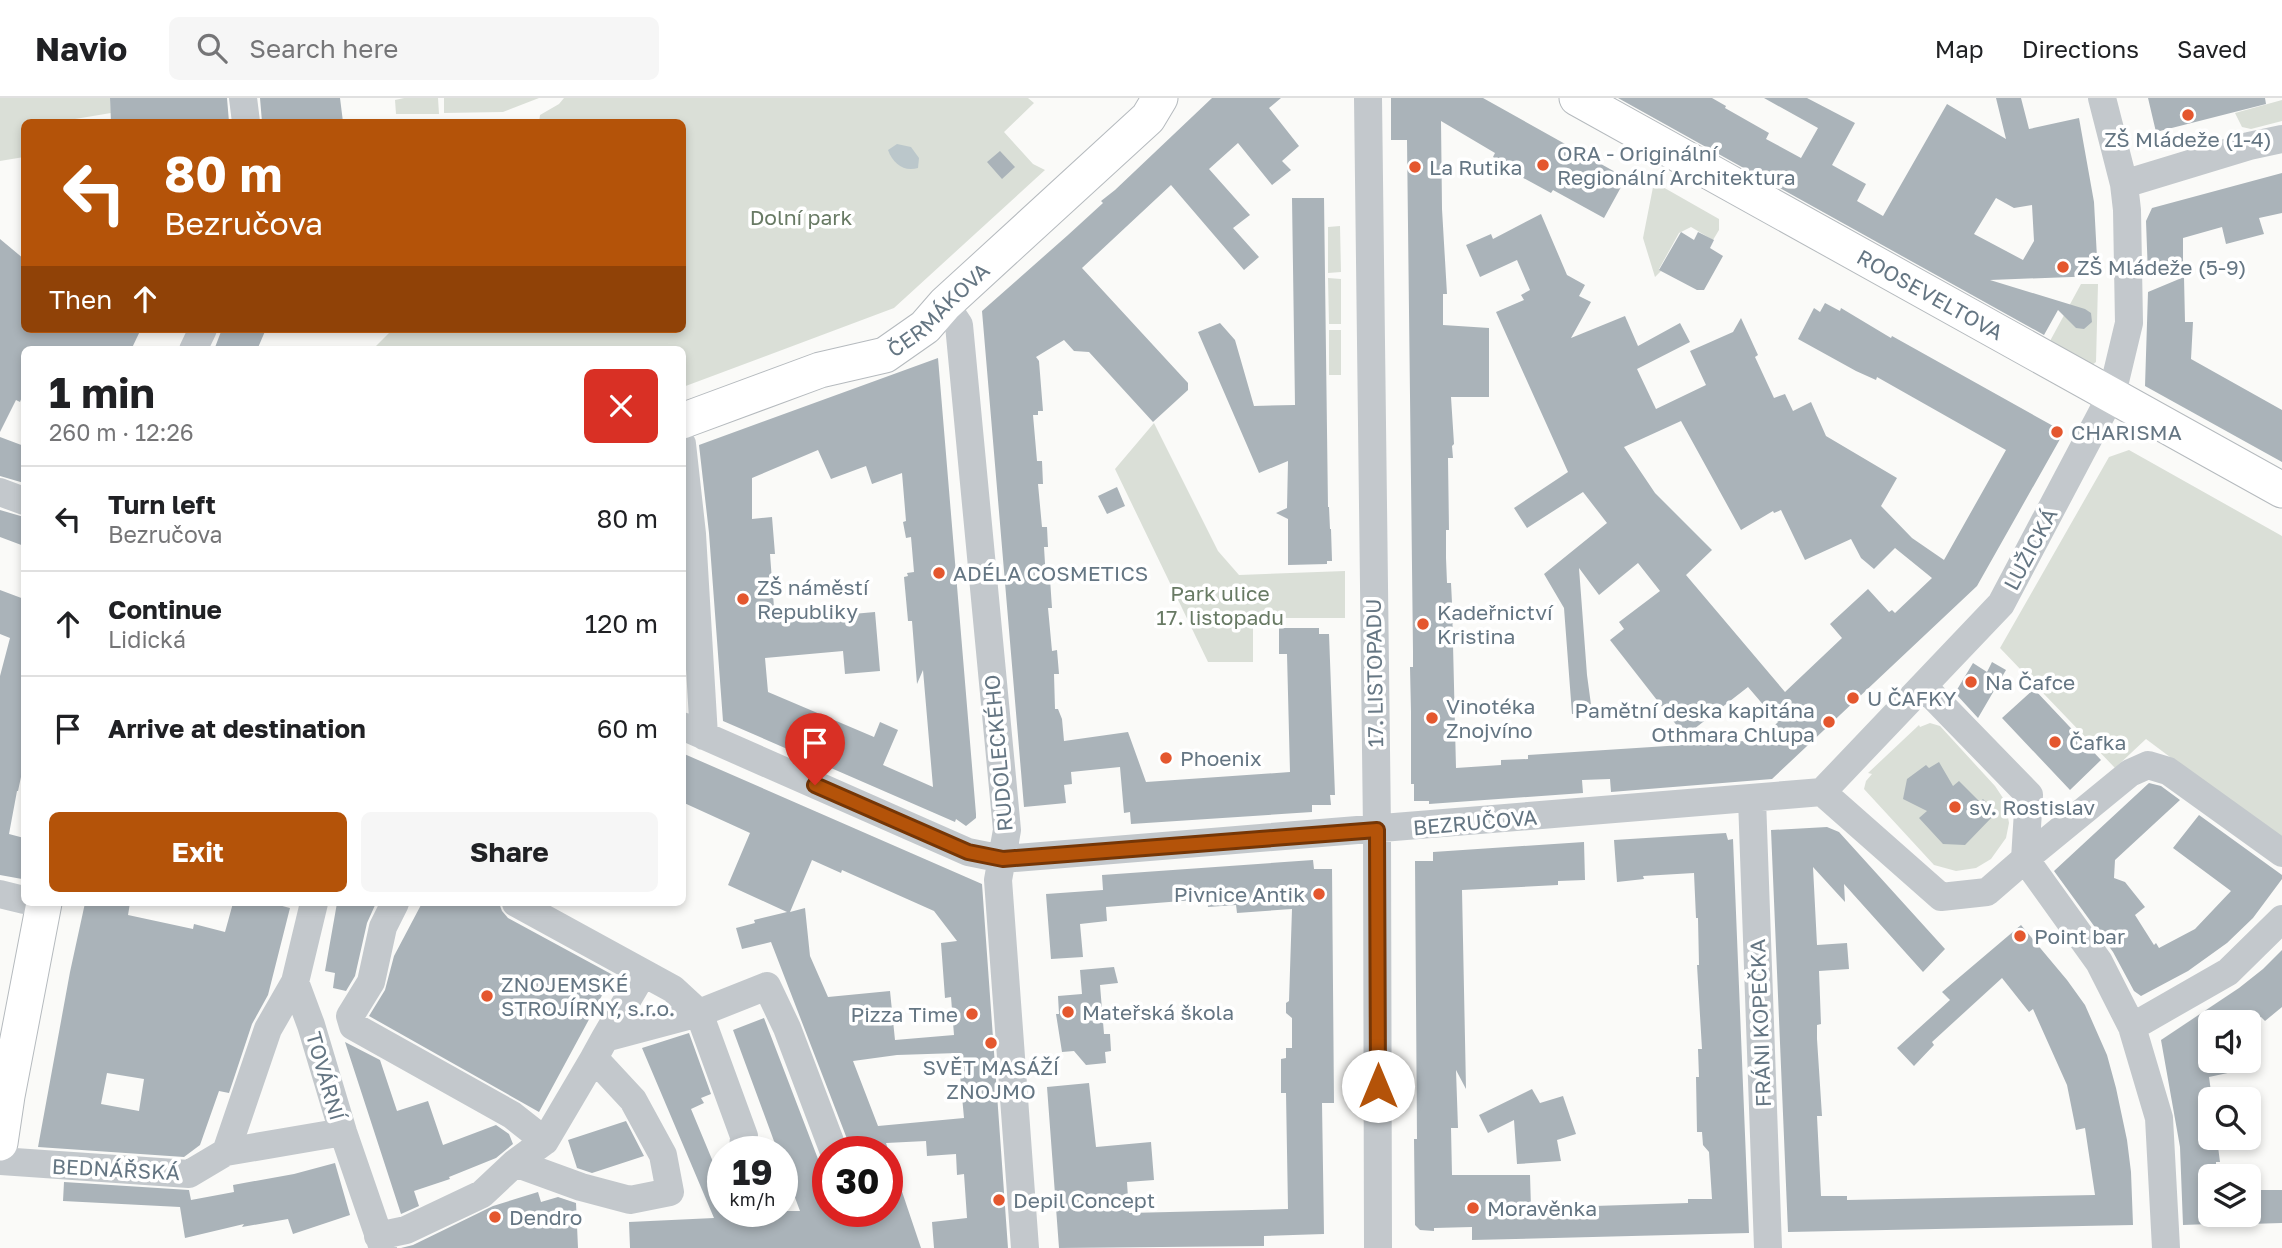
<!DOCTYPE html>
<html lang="en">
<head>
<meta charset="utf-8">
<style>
	body { margin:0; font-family:"Golos Text",sans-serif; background:#f6f6f6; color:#202124; height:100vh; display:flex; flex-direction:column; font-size:26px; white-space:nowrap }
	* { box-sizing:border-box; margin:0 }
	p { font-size:23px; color:#757577 }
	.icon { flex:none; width:38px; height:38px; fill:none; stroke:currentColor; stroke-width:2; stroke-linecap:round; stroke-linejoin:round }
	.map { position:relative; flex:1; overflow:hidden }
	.drawer { position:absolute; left:21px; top:248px; width:665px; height:560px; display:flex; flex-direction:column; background:#fff; border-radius:10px; box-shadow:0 4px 10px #0003 }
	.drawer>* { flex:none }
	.hud { position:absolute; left:21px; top:21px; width:665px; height:214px; border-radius:10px; box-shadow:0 4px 10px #0003; background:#b45309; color:#fff; overflow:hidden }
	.tools { position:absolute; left:2198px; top:912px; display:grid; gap:14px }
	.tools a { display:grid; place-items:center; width:63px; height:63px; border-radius:10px; background:#fff; box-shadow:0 4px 10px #0003; font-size:35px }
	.speed { position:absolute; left:707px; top:1038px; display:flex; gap:14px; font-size:35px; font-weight:700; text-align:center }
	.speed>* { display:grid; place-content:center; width:91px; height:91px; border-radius:50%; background:#fff; box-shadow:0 4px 10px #0003; line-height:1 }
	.speed small { font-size:18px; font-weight:400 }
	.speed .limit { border:10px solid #d22; background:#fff; color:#111 }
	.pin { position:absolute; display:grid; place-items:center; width:60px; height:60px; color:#fff; margin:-72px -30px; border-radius:50% 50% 50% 0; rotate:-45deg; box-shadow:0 0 7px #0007 }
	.pin .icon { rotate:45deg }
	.me { position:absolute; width:77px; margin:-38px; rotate:0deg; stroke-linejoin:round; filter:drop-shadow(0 0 5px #0008) }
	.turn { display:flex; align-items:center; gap:24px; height:147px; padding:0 28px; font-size:32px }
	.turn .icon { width:91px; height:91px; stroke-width:2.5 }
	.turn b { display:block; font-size:49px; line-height:60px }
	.then { display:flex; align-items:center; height:66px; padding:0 28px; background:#0003; gap:14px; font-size:26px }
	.round { display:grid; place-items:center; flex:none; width:74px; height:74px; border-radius:10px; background:#f6f6f6 }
	.headline { display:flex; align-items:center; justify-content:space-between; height:119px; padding:0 28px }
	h1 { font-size:42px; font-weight:700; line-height:52px }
	.action { display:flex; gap:14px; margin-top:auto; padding:14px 28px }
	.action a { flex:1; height:80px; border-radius:10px; background:#b45309; color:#fff; font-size:28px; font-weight:700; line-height:80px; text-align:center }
	.action a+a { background:#f6f6f6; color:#202124 }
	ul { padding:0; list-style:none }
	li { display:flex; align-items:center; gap:21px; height:105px; padding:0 28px; border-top:2px solid #e0e0e0 }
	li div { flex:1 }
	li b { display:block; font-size:26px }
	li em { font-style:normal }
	header { display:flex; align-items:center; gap:42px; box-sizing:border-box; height:98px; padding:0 35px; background:#fff; border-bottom:2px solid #e0e0e0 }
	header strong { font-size:33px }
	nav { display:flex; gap:38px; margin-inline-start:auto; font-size:24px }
	.search { width:490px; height:63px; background:#f6f6f6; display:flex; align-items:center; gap:18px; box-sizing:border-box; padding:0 24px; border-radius:10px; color:#757577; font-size:26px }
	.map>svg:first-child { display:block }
</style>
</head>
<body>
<header>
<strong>Navio</strong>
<div class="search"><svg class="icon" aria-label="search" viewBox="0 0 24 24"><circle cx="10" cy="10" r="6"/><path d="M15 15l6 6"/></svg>Search here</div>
<nav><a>Map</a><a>Directions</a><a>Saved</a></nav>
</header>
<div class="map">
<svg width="2282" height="1150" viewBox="0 0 2282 1150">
	<rect width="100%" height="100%" fill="#fafaf8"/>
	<path fill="#dadfd7" d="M0 0H110L111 15 75 21V24H24V59L0 63Z
		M404 0H438L439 16H396L395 2Z
		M444 0H539L503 14 444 15Z
		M564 0H1028L1034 5 1004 34 1033 66 1045 72 894 210 683 289 682 252H372L393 231H682V24H539L540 17 559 6Z
		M2282 2V23L2251 31 2242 29 2235 15Z
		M1654 84 1719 121V132L1713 142 1691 129 1679 135 1659 171 1661 173 1655 179 1643 140Z
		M1340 128 1341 174 1328 175V129Z
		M1328 180 1341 181V226H1329Z
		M2081 186H2098L2096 264 2092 267 2050 243Z
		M1329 232H1341V277H1329Z
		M1154 325 1218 453 1239 477 1345 473V520H1253V564H1208L1115 371Z
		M2129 352 2282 438V743L2146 641 2115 670 2000 550 2109 359Z
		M1930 625 1940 628 1995 688 2005 703 2009 725 2006 740 1991 761 1976 770 1956 773 1934 767 1864 691 1866 683 1872 676 1868 675 1919 627 1920 629Z"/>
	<path fill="#bbc7cb" d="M897 46 911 49 919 60 918 70C904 74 893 66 888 52Z"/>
	<path fill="#aab3b9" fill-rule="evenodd" d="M110 0H227L229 24H111Z
		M260 0H340L343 24H262Z
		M1212 0H1281L1269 10 1299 48 1282 63 1291 72 1272 87 1238 45 1209 71 1250 117 1233 130 1259 159 1244 172 1171 87 1082 170 1188 285V292L1153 324 1089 254 1074 253 1064 242 1036 259 1039 263 1043 313H1038V317H1033L1037 363H1042L1043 386H1038L1042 429H1047L1048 449H1044L1046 482 1050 481 1052 510H1048L1052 553 1057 552 1059 576H1054L1055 611H1058L1062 621 1064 643 1128 634 1146 684 1290 674 1287 556H1279V530H1319V536H1329L1335 697H1330L1331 707H1312V714L1131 726 1130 714 1124 715 1120 669 1071 674 1072 686 1064 687 1066 705 1024 709 982 213 1068 137 1103 105 1101 103 1115 92Z
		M1391 0H1483L1626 80 1604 120 1553 92 1551 95 1516 76 1518 73 1493 59 1495 55 1441 23 1442 111 1447 196H1443V227L1489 230V299H1451L1454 346 1452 348 1453 360H1448L1449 432H1446V460L1447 485H1451L1452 505 1456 670 1501 667V662L1528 661V657L1760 642 1778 624 1748 589 1685 638 1610 542 1624 531 1619 524 1660 493 1638 465 1599 497 1579 470 1587 577 1592 614 1572 616 1564 510 1544 476 1607 425 1583 394 1527 430 1514 410 1568 374 1496 214 1524 202 1521 197 1530 192 1517 162 1480 179 1466 147 1491 136 1493 141 1541 116 1567 177 1585 187 1579 198 1591 204 1571 240 1625 218 1638 248 1680 225 1690 244 1637 271 1656 311 1706 287 1690 253 1733 234 1741 220 1758 257 1755 259 1774 300 1785 296 1793 313 1811 304 1826 338 1897 380 1881 408 1912 440 1944 462 2006 352 1877 279 1876 282 1856 273 1798 241 1814 210 1820 214 1825 205 1840 213 1841 210 1891 240 1892 238 2064 334 1977 488 1772 681 1611 694 1610 681 1582 682 1583 695 1429 706V703H1414V686H1411V614L1410 569H1413V554L1407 42H1391ZM1681 323 1741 432 1773 413 1774 415 1781 412 1805 462 1851 441 1861 460 1874 471 1895 450 1932 480 1895 515 1892 512 1889 514 1868 491 1830 526 1842 540 1785 594 1686 477 1712 452 1655 395 1624 349Z
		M1618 0H1712L1726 8 1725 10 1769 35 1766 41 1801 60 1818 30 1764 0H1807L1855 25 1832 67 1866 86 1857 103 1883 118 1947 6 2006 41 1996 0H2021L2029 31 2079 20 2094 104 2098 178 1990 182 2085 211 2091 215 2092 224 2084 231 2076 230 2058 212 2044 237ZM1996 100 2014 110 2032 107 2034 143 2023 162 1974 136Z
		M2148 0H2265L2266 6 2156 34Z
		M1000 53 1015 69 1002 81 987 64Z
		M2282 75V115L2259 120 2264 136 2226 146 2222 129 2183 140V176L2148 177 2146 123 2152 110Z
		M1292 100H1324L1328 409H1329L1330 431H1331L1332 463H1327V466L1288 467V421L1276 415 1287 410 1288 363 1259 375 1198 234 1220 225 1235 242 1254 308 1295 307Z
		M1681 134 1694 142 1698 134 1714 142 1710 150 1723 158 1704 192H1697L1659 172Z
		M0 141 24 161V231H141L131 252H24V294L20 304 16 302 0 334Z
		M2184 179 2185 224H2193L2191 261 2282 312V364L2145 288 2148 194Z
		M222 231H266L257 252H214Z
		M938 260 976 716V720L966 728 956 721 955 724 723 623 709 435 699 347ZM818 352 831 381 866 368 872 386 902 375 906 423 903 424 906 440 911 439 914 474 907 475 908 478 904 479 908 523H912L917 586 923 572 933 689 883 667 898 632 880 624 874 639 768 594 765 560 843 553 845 576 880 573 875 514 775 523 770 456H775L772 419 752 421V380Z
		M0 339 24 348V385L0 378Z
		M1117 389 1125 408 1107 416 1098 398Z
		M0 412 24 419V448L0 439Z
		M0 492 24 501V679H21L18 693H17L9 736 24 740 22 781 0 777V578L10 540 0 536Z
		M1992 564 2006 572 1978 620 1955 595 1973 565 1987 574Z
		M2034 591 2101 662 2070 692 2002 620Z
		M682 655 982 786 1008 1150H934L932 1124 967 1120 964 1076 957 1077 956 1056 927 1058 926 1043 886 1045 889 1054H870L865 1041 849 1046 771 844 742 851 736 830 755 825 754 822 787 814 728 787 750 735 682 704ZM812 762 841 775 842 772 934 813 957 843 941 845 945 900 951 899 954 937 895 942 890 893 828 899 810 858 805 810 790 814ZM958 955 964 1020 878 1028 853 963 897 957Z
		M1939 664 1953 688 1959 683 1980 704 1983 701 1996 715 1965 747 1943 746 1919 720 1927 713 1903 701 1907 681 1926 667 1929 670Z
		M2149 685 2161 688 2180 702 2115 762 2114 780 2125 784 2145 809 2135 817 2154 847 2156 845 2159 850 2195 831 2231 793 2173 750 2199 717 2282 777V781L2253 820 2227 845 2188 873 2141 898 2134 893 2113 854 2054 773Z
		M1827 729 1839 734 1945 851 1923 874 1844 786 1845 804 1813 769 1817 847 1847 845 1849 871 1819 873 1821 926 1817 927V941L1822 1018H1817L1821 1098H1847V1102L2095 1097 2085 1030 2076 1032 2067 987 2033 911 2029 914 2002 880 1932 944 1934 947 1914 968 1897 950 1950 902 1942 894 2021 827 2067 882 2085 907 2107 957 2116 990 2127 1042 2131 1074 2133 1127 1788 1134 1771 732Z
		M1726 735 1728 742 1733 741 1749 1135 1472 1142V1129L1434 1130V1133L1420 1132 1415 1127 1414 1041H1417L1415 763H1433V754L1584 744 1585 782 1558 783V787L1462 792 1466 991 1456 972 1458 1030H1451L1452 1077H1530L1531 1110 1688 1105V1101H1712L1709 1054 1703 1047 1702 1034H1697L1696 979H1699L1698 951H1702L1697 867H1699L1698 820H1696L1694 775 1643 778 1644 781 1617 784 1614 742Z
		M1313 762 1314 771H1332L1334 1005H1322L1324 1136 1264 1138V1148L1059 1150 1047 989 1089 985 1096 1049 1151 1044 1154 1082 1127 1084 1129 1115 1288 1111 1286 995H1281V961L1286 960V950H1292V920L1286 915V905L1289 903 1292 811 1237 815 1236 807 1208 809 1207 801 1106 809 1107 823 1080 826 1083 859 1051 861 1046 796 1103 792 1102 777Z
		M85 805H130L128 817 193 831 194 826 225 834 233 805H271L290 810 268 897 252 926 229 995 219 993 200 1047 184 1059 38 1049 70 874ZM107 975 144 981 139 1013 101 1006Z
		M337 805H376L367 825 355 878 346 893 333 890 335 875 325 873Z
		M422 805H499L502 813 508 820 613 877 539 1014 369 918 385 892 394 858Z
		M2282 852V909L2265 923 2261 919 2254 924H2210V962H2251V970L2209 979 2212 1001H2210V1042L2217 1041 2220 1064H2216V1078H2210V1126L2183 1127 2180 1049 2161 942 2239 890 2263 871Z
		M1114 869 1118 885 1100 887 1104 936H1110L1111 953 1105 954 1106 965 1086 967 1074 953 1062 954 1056 916H1059L1058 898 1082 896 1080 872Z
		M764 920 828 1087V1113H887V1059L890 1058 921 1150H630L629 1124 714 1120 642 950 689 935 711 996 701 1000 704 1005 691 1011 716 1071 723 1068V1118L741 1113H800L782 1065V1054H778L733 932Z
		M345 944 380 962 397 1013 428 1003 443 1047 496 1027 509 1036 513 1046 496 1060 449 1079 450 1081 414 1093 419 1108 401 1116Z
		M1532 991 1540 1005 1563 998 1576 1036 1557 1042 1561 1063 1517 1066 1514 1022 1488 1035 1479 1017Z
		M626 1023 644 1058 592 1075 577 1070 568 1042Z
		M335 1065 350 1117 293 1136 288 1121 242 1129 244 1126 185 1140 180 1109 63 1103 64 1084 189 1092 191 1102 234 1094 233 1087 294 1076Z
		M2249 1092H2282V1125L2249 1126Z
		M538 1094 541 1104 558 1099 576 1105 578 1150H401L413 1147 493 1108Z"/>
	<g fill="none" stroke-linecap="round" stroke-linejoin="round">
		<defs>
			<g id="major">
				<path id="s1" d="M1577 0 2282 392"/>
				<path id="s2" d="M682 323 820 272 885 257 925 229 945 206 1148 20 1160 0"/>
				<path d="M0 1045 7 998 44 805"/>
			</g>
		</defs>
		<use href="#major" stroke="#b5babe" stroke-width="37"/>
		<path stroke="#c3c8cc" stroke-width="28" d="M243 0 246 24
			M1368 0 1377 732 1378 1150
			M2124 86 2249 48 2282 41
			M945 206 959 227 1007 732 998 782 1025 1150
			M193 252 203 231
			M682 346 692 436 704 638
			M0 394 24 403
			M682 628 968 754 1003 761 1822 694
			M1822 694 2001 506 2112 296 2129 225 2127 112 2124 86 2102 0
			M1822 694 1941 799 1987 794 2025 761 2029 697 1923 588
			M1752 701 1768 1150
			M0 796 24 802
			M314 805 295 884 311 927 343 1034 383 1150
			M395 805 383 829 371 884 350 918 353 928 512 1017 545 1043
			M516 805 673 891 699 915 744 1038 743 1054
			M295 884 268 931 226 1054 343 1034
			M2132 929 2228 874 2282 821
			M605 940 643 875
			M594 960 605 940 699 915 767 888 787 930 834 1054
			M0 1063 189 1076 226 1054
			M378 1138 406 1132 482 1096 515 1065 545 1043 594 960 633 1002 663 1057 670 1094 630 1102 581 1089 515 1065
			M2166 1150 2159 1020 2132 929 2099 864 2025 761 2130 675 2148 667 2168 673 2282 755"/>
		<use href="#major" stroke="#fff" stroke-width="35"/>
	</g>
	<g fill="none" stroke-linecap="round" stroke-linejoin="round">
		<defs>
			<path id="route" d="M815 687 968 754 1003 761 1377 732 1378 988"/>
		</defs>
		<use href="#route" stroke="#753606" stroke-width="18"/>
		<use href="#route" stroke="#b45309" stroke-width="12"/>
	</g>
	<g fill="#e4572e" stroke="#fff" stroke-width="2.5">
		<circle cx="2188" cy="17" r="7"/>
		<circle cx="1543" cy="67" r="7"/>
		<circle cx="1415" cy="69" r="7"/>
		<circle cx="2063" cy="169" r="7"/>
		<circle cx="2057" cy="334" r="7"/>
		<circle cx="939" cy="475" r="7"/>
		<circle cx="743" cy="501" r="7"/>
		<circle cx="1423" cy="526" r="7"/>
		<circle cx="1971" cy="584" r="7"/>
		<circle cx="1853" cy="600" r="7"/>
		<circle cx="1432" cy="620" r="7"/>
		<circle cx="1829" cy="624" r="7"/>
		<circle cx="2055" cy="644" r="7"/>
		<circle cx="1166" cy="660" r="7"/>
		<circle cx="1955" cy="709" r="7"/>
		<circle cx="1319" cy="796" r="7"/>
		<circle cx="2020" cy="838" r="7"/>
		<circle cx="487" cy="898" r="7"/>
		<circle cx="1068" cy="914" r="7"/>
		<circle cx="972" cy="916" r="7"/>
		<circle cx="991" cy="945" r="7"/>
		<circle cx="999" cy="1102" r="7"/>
		<circle cx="1473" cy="1110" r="7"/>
		<circle cx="495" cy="1119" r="7"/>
	</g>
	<g text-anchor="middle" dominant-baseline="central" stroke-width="7" stroke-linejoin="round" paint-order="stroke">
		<g font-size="21" fill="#657683" stroke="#fff" text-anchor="start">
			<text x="2188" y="41" text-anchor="middle">ZŠ Mládeže (1-4)</text>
			<text x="1557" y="55">ORA - Originální<tspan x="1557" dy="24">Regionální Architektura</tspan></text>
			<text x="1429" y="69">La Rutika</text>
			<text x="2077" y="169">ZŠ Mládeže (5-9)</text>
			<text x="2071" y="334">CHARISMA</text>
			<text x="953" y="475">ADÉLA COSMETICS</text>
			<text x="757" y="489">ZŠ náměstí<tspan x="757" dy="24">Republiky</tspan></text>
			<text x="1437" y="514">Kadeřnictví<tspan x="1437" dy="24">Kristina</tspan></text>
			<text x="1985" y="584">Na Čafce</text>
			<text x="1867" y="600">U ČAFKY</text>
			<text x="1446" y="608">Vinotéka<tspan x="1446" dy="24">Znojvíno</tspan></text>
			<text x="1815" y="612" text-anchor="end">Pamětní deska kapitána<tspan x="1815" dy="24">Othmara Chlupa</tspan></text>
			<text x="2069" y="644">Čafka</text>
			<text x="1180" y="660">Phoenix</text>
			<text x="1969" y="709">sv. Rostislav</text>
			<text x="1305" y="796" text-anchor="end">Pivnice Antik</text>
			<text x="2034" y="838">Point bar</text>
			<text x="501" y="886">ZNOJEMSKÉ<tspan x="501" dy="24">STROJÍRNY, s.r.o.</tspan></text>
			<text x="1082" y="914">Mateřská škola</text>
			<text x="958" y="916" text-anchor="end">Pizza Time</text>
			<text x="991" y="969" text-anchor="middle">SVĚT MASÁŽÍ<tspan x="991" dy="24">ZNOJMO</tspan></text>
			<text x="1013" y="1102">Depil Concept</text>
			<text x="1487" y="1110">Moravěnka</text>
			<text x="509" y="1119">Dendro</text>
		</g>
		<g font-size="21" fill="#687a64" stroke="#fff">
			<text x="801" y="119">Dolní park</text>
			<text x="1220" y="495">Park ulice<tspan x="1220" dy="24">17. listopadu</tspan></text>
		</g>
		<g font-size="21" fill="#657683" stroke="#fff">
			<text stroke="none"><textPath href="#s1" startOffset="404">ROOSEVELTOVA</textPath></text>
			<text stroke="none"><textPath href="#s2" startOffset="284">ČERMÁKOVA</textPath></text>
			<text transform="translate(2030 451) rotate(-62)">LUŽICKÁ</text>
			<text transform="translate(1374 575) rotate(-91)">17. LISTOPADU</text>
			<text transform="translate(998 655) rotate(-95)">RUDOLECKÉHO</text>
			<text transform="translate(1475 724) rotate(-5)">BEZRUČOVA</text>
			<text transform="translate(1760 925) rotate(-92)">FRÁNI KOPEČKA</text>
			<text transform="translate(326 978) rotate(74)">TOVÁRNÍ</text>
			<text transform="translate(116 1071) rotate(3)">BEDNÁŘSKÁ</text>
		</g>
	</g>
</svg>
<div class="tools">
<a><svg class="icon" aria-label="sound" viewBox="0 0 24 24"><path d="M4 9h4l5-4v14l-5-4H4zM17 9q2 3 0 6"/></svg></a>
<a><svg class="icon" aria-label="search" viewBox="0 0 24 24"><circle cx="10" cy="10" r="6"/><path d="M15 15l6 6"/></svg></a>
<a><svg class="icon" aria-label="layers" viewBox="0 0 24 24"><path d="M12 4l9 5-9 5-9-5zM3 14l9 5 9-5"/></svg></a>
</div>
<div class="speed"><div>19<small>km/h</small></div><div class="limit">30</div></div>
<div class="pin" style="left:815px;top:687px;background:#d93025"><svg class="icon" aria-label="arrive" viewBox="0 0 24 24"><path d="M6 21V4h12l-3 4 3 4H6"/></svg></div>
<svg class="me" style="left:1378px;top:988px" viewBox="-20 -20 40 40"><circle r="19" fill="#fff"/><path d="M0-13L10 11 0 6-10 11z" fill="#b45309"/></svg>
<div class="hud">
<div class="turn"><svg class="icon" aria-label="left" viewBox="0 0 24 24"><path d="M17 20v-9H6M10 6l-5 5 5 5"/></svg><div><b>80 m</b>Bezručova</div></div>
<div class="then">Then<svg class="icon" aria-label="ahead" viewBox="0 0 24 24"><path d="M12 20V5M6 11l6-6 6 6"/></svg></div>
</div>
<section class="drawer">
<div class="headline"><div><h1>1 min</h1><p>260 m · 12:26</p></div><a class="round" style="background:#d93025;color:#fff"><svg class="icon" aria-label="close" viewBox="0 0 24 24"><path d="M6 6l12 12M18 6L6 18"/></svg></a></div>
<ul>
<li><svg class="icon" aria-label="left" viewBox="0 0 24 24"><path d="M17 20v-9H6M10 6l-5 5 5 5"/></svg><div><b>Turn left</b><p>Bezručova</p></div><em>80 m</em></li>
<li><svg class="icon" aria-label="ahead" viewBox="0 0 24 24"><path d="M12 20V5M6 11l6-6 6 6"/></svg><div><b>Continue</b><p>Lidická</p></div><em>120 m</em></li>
<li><svg class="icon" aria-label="arrive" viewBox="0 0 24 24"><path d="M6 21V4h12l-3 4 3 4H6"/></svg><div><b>Arrive at destination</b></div><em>60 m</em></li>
</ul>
<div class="action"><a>Exit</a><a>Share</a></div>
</section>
</div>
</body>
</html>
